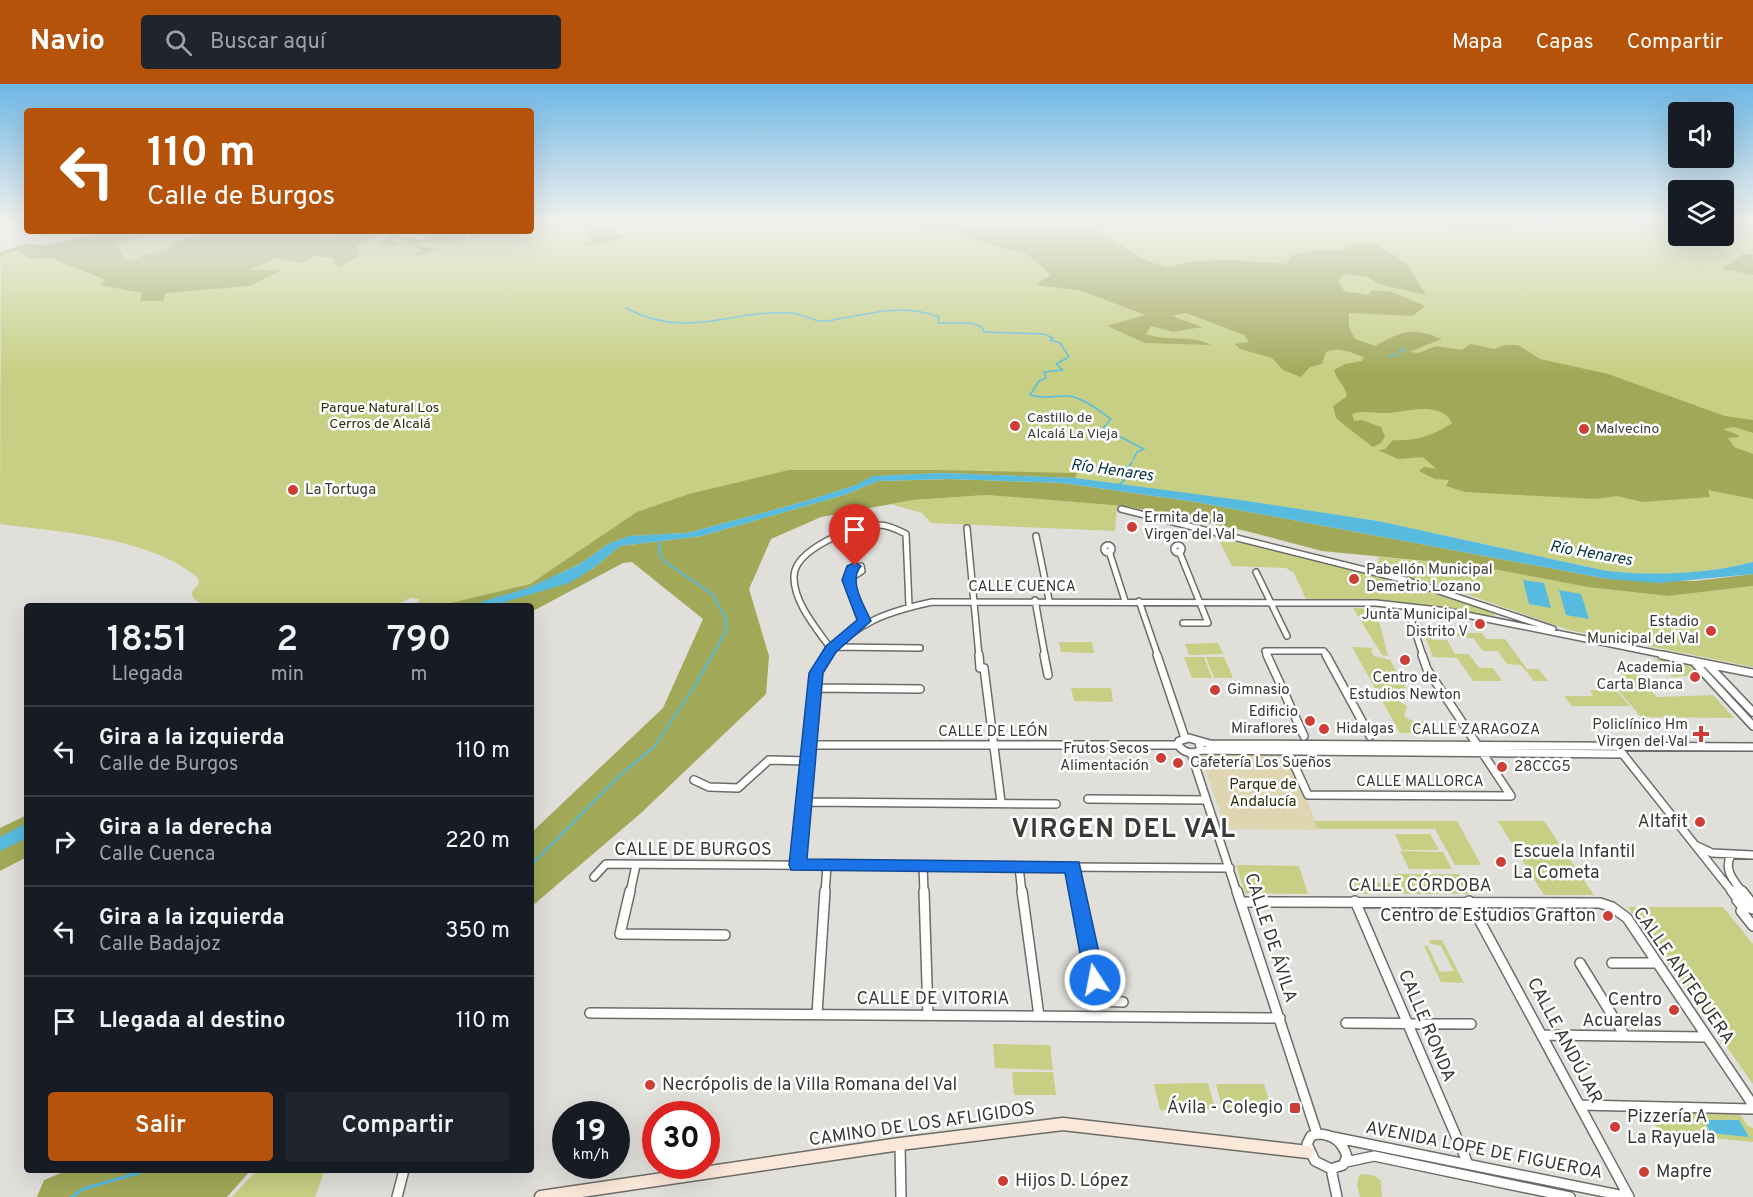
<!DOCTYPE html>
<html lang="es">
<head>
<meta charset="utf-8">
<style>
	body { margin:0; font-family:Overpass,sans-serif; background:#20242c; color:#f1f3f6; height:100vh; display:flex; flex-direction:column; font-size:22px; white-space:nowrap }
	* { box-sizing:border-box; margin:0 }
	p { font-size:20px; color:#9ea1a6 }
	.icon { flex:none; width:33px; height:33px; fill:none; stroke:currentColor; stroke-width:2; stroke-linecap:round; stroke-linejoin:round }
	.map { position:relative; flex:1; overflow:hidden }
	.side { position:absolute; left:24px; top:519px; width:510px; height:570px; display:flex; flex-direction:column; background:#171b24; border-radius:6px; box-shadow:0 6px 24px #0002 }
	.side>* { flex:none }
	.banner { position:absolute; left:24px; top:24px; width:510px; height:126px; border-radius:6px; box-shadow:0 6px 24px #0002; background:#b45309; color:#fff; overflow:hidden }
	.controls { position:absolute; left:1668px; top:18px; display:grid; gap:12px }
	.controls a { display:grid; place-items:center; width:66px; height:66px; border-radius:6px; background:#171b24; box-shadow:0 6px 24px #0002; font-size:30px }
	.speed { position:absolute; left:552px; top:1017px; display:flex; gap:12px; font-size:30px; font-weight:700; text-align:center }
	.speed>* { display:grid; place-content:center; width:78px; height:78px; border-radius:50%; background:#171b24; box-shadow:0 6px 24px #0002; line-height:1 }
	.speed small { font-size:15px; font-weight:400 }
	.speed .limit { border:9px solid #d22; background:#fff; color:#111 }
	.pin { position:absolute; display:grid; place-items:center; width:51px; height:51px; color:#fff; margin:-62px -26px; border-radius:50% 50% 50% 0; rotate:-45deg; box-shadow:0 0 6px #0007 }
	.pin .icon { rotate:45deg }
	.me { position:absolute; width:66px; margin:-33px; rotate:349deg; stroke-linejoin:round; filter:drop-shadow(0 0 4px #0008) }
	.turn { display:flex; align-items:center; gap:21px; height:126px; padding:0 24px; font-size:27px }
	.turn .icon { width:78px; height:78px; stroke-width:2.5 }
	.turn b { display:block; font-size:42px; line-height:51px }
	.eta { display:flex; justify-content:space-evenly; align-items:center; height:102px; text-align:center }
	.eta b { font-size:36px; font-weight:600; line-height:42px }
	.primary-button { display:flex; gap:12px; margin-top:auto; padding:12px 24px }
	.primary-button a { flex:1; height:69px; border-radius:6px; background:#b45309; color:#fff; font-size:24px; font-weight:600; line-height:69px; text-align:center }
	.primary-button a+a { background:#20242c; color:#f1f3f6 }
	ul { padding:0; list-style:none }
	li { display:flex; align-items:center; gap:18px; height:90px; padding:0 24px; border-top:2px solid #363941 }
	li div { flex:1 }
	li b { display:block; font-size:22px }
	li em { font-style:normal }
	header { display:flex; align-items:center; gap:36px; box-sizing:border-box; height:84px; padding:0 30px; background:#b45309; color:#fff }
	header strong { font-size:28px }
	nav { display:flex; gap:33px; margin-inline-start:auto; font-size:21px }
	.search { width:420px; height:54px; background:#20242c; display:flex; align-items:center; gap:15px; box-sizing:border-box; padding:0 21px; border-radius:6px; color:#9ea1a6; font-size:22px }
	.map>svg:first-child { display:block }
</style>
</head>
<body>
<header>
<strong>Navio</strong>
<div class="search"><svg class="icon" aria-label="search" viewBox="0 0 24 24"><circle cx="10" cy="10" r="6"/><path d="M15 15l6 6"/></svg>Buscar aquí</div>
<nav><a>Mapa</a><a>Capas</a><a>Compartir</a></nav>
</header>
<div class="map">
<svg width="1753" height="1113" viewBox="0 0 1753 1113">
	<rect width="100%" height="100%" fill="#e0dfda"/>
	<path fill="#c6cf83" d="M531 135H1678V152H1724V135H1753V478C1706 490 1655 492 1607 487L1378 437 1075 394 941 389 904 392 856 401 657 452H629L550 487 530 500 438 522H416L419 515 411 514 393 522H204L193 514 192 508 199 499 198 494C151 453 59 448 0 440L1 170 18 167 29 174 53 175 105 196 101 201 173 190 301 147H531Z
		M160 147H211L180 156 165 165 126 177 117 160Z
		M986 411 1117 421 1115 447 931 439 922 429 890 420 913 416Z
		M1220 458 1254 459 1376 488 1379 473 1486 483 1587 503 1668 512 1753 502V583L1569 546 1446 503 1384 488 1383 494 1446 510 1494 528 1495 532 1376 516 1306 515 1294 489 1286 484 1232 482Z
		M1353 524 1376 525 1388 572 1382 571Z
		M1419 536 1433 556H1447L1455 570H1469L1479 584H1493L1502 597H1473L1457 574 1433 573Z
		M1456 549H1482L1486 555H1505L1527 585H1539L1548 597H1534L1521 581 1507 580 1498 567H1483L1473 554H1460Z
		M1059 558H1092L1094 569 1061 568Z
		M1218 559 1223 570 1189 571 1185 560Z
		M1352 563 1373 564 1371 566 1374 572 1390 576 1406 604 1393 609 1396 616 1407 622 1404 633 1413 637H1426L1431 649H1400Z
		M1184 573H1204L1212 594H1192Z
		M1206 573H1224L1233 594H1214Z
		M1654 574 1689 581 1697 591 1672 593 1669 589 1674 588 1669 583 1662 581Z
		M1615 582H1631L1649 604 1616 603 1612 599H1630Z
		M1071 604H1111L1113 618 1074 617Z
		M1590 606H1616L1630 622H1572L1564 612H1593Z
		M1618 606H1650L1657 613 1713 611 1734 634 1641 633Z
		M1201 671 1288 672 1315 737H1457L1481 781H1455L1435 745H1226Z
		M1498 737H1544L1594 811H1544Z
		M1395 750H1430L1439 766H1402Z
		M1400 767 1443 768 1452 785H1409Z
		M1236 781 1299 782 1308 810 1245 809Z
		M1394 790H1459L1470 810H1359L1354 798 1398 799Z
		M1628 823H1723L1753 860V1000Z
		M1429 856H1442L1464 899 1441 898 1424 862H1428L1440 888 1454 887 1441 862 1431 860Z
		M993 960 1050 961 1053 986 995 984Z
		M1012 988H1053L1056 1011H1014Z
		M1208 999 1215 1025 1160 1026 1154 1000Z
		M1216 1000H1264L1272 1027H1223Z
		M1647 1028 1739 1029 1748 1042 1753 1044V1058L1660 1049Z
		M257 1086H325L315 1113H232Z
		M1366 1090 1375 1092 1381 1097 1382 1113H1360L1357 1101 1359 1091Z"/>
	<path fill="#a1a958" d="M933 135H1079L1141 174 1166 184 1194 177 1235 176 1286 180 1291 172 1310 167H1341L1355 160 1373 158 1407 180 1426 211 1378 200 1368 193 1345 190 1338 197 1344 207 1369 211 1372 206 1392 208 1425 222 1413 232 1349 229V243L1355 255 1375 262C1404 246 1411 243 1442 255L1409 268 1419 269 1436 262 1462 266 1470 260 1494 265 1505 261H1518L1540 275 1608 290 1725 332 1753 336V349L1734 343 1723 345 1738 351 1739 353 1728 354 1734 363 1753 370V415L1708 406 1710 413 1643 418 1617 412 1596 415 1465 408 1446 402 1449 396 1435 395 1419 387 1424 383 1436 385 1423 373 1398 375 1378 366 1385 365 1393 356C1414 358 1434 351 1452 339 1440 315 1405 329 1385 329 1373 329 1363 326 1352 330L1354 337 1362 336 1381 343 1385 353 1381 359 1373 363 1343 340 1336 334 1333 322 1347 312C1345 301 1337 297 1334 286L1345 280 1362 277 1364 273C1352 269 1338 262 1326 268L1322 280 1310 283 1301 293 1283 286 1272 274 1240 265 1235 260 1249 258 1244 251 1186 229 1172 232 1202 243 1173 248 1151 242 1146 250C1167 258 1191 250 1211 261L1145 259 1107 242 1145 231 1082 207 1035 201 1051 191 1028 171 974 156C958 142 928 142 907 138L936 136Z
		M594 136 612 137 614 139 611 141 617 143 614 150 623 152 609 159 584 162 594 157 587 152 593 147 589 148V144L584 142 586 137Z
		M100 147 161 148 117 160 126 177 165 165 180 156 211 147H337L323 151 330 153 346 147 385 149 357 162 360 172 340 183 334 180 333 174 316 172 300 179 276 174 250 186H281L250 202 166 209 163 217H140L142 209 100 201 105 196 53 175 29 174 18 167 2 170 0 175V168L25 160 44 161 101 149Z
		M391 147 427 148 418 152 408 148 400 149V153L423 156C432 142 476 147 492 147L471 155 469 149H465V155L453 159 416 158 424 164H434C429 170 421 174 414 169L421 168 419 165 397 154 392 157 398 160V163L379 159 388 153Z
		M1743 170H1753V191L1722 185Z
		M789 386H940L1077 389 1075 394 941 389 873 392 856 401 803 418 687 449 629 452 608 460 580 480 560 489 592 485 620 462 701 452 844 411 878 397 951 395 1063 399 1196 418 1608 495 1695 497 1753 490V502L1668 512 1587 503 1478 482 1322 467 1246 447 1125 422 986 411 913 416 821 433 771 455 749 505 769 572 766 610 641 729 531 823V749L663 624 703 535 632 478 623 479 531 528V522H438L530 500 637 428 689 410Z
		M27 731V773L0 787V744Z
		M68 1086H251L227 1113H37L44 1096Z"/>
	<path fill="#dfd5b1" d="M1201 671 1288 672 1318 746 1226 745Z"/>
	<path fill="#57bbe0" d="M941 389 1075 394 1240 416 1378 437 1607 487C1655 492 1706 490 1753 478V490L1659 499 1608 495 1196 418 1063 399 951 395 878 397 844 411 701 452 620 462 592 485 569 499 491 522H467L528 504 580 480 608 460 629 452 687 449 803 418 856 401 873 392Z
		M1523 496 1544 499 1551 524 1529 520Z
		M1559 506 1581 510 1589 535 1566 531Z
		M27 739V754L0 767V753Z
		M1704 1036H1739L1749 1053 1711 1049Z"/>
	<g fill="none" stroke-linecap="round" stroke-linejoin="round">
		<path stroke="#57bbe0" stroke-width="1.5" d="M1421 135 1432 139 1503 143 1513 141V135
			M1525 135 1547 139 1608 135 1656 140
			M1658 140 1678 141
			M304 147 316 150 345 147
			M626 224C688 257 729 225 792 229 804 230 814 239 827 237 867 231 899 218 939 233L938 239H971L982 243 984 248 1044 250 1053 254 1050 256 1060 259 1069 273 1056 280 1063 286 1044 288 1046 294 1039 297 1030 311C1046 316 1054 311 1068 312 1084 314 1098 326 1111 335L1103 344 1144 365 1137 368 1133 376
			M1400 268 1405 265
			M1389 273 1397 270
			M1125 388 1132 378"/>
		<path stroke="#57bbe0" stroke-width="2" d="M1119 401 1128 393 1126 387
			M531 781 619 692 654 663 694 603 726 547V534L712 510 665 478 660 471 659 456"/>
		<path stroke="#57bbe0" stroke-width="3" d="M72 1113 83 1105 148 1086"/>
		<defs>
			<path id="street-far2" d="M1121 425 1409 497 1553 545
				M967 444 979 572
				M1036 452 1049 516
				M1174 465a4 4 0 1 1 8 0a4 4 0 1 1-8 0Z
				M1104 465a4 4 0 1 1 8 0a4 4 0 1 1-8 0Z
				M1109 467 1125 517
				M1179 467 1208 539H1183
				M861 482 862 487 848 496 851 485Z
				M1256 488 1287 552
				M848 496 864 537
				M1035 516 1045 572
				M1139 517 1158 572
				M1407 523 1423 572
				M834 563 920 564
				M831 565C817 545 793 518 794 492 795 465 853 442 876 441 887 440 897 445 906 450L909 522
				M828 572C856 538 890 527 932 518L1376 519 1447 527 1670 572
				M1267 572 1265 567H1324L1327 572"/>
			<path id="street-far1" d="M979 571 980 584H984L1001 718
				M1044 571 1048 591
				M1157 571 1185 654
				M1267 571 1304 652
				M1326 571 1370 652
				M1662 571 1753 589
				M1693 577 1753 642
				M1708 581 1753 628
				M813 604 920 605
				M1199 659 1201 666C1192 671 1184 669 1178 661L1179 657 1189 654 1210 660 1753 663
				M809 661H1178
				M1201 666 1623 670
				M1191 669 1237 809
				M1622 669 1733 809
				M1291 674 1308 711 1511 712 1427 585 1422 571
				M694 696 709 703 738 704 769 676 808 677
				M1088 715 1206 716
				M804 718 1056 720
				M1697 762 1712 769 1753 771
				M1731 771C1723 786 1734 797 1743 809
				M798 781 816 589 829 571
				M923 781 924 809
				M1019 783 1022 809
				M1073 783 1078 809
				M594 793 606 780 1230 784
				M630 809 636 781
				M825 809 827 782"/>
			<path id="street" d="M630 807 620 850 725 851
				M924 807 928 931
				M1022 807 1039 932
				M1078 807 1099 917 1123 918
				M1237 807 1317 1050
				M1732 807 1738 815
				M1742 807 1749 816
				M1355 817 1468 1080
				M1469 817 1629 1113
				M1241 818 1600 819 1612 823 1627 834 1753 1021
				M1753 819 1743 814 1737 816 1742 822 1753 825
				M1745 824 1741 827 1753 842
				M1580 879 1625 952
				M1612 879H1657
				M590 929 1280 934
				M817 930 825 807
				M1346 939 1471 940
				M1542 951 1705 953
				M1580 1021 1753 1025
				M1317 1050C1333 1050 1343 1058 1347 1073L1343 1081 1331 1085 1315 1077 1307 1060 1311 1052Z
				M1333 1053 1629 1113
				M900 1060 901 1113
				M1346 1078 1374 1072 1570 1113
				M1331 1085 1337 1113
				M397 1113 404 1086"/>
			<path id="secondary" d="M541 1113 900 1060 1063 1040 1308 1068"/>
		</defs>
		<use href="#street-far2" stroke="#6d6c68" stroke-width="8"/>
		<use href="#street-far1" stroke="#6d6c68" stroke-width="10"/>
		<use href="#street" stroke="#6d6c68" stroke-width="12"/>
		<use href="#secondary" stroke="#6d6c68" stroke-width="15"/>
		<use href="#street-far2" stroke="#fff" stroke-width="5"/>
		<use href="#street-far1" stroke="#fff" stroke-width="7"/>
		<use href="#street" stroke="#fff" stroke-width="9"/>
		<use href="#secondary" stroke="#fce8d9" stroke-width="12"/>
	</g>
	<linearGradient id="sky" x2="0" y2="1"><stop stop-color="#6eb7e5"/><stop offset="0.47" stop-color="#f1f1ee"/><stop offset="1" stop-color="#f1f1ee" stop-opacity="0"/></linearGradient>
	<rect width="1753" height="290" fill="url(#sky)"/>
	<path fill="#1a73e8" stroke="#114b97" stroke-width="1.5" d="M855 478 861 482C848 497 864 521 871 537L836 568 823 589 807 775 1079 778 1105 896 1102 902 1095 904 1088 902 1085 896 1065 789 791 786 789 781 809 589 826 562 857 536 842 496 847 482Z"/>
	<g fill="#cc3e36" stroke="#fff" stroke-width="2">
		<circle cx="1015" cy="342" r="6"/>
		<circle cx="1584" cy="345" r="6"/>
		<circle cx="293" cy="406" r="6"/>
		<circle cx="1132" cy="443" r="6"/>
		<circle cx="1354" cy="495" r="6"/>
		<circle cx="1480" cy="540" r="6"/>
		<circle cx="1711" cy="547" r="6"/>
		<circle cx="1405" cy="576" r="6"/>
		<circle cx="1695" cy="593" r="6"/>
		<circle cx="1215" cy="606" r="6"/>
		<circle cx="1310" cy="637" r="6"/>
		<circle cx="1324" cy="645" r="6"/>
		<path d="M1698 641h6v6h6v6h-6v6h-6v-6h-6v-6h6z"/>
		<circle cx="1161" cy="674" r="6"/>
		<circle cx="1178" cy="679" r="6"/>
		<circle cx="1502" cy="683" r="6"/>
		<circle cx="1700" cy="738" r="6"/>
		<circle cx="1501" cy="778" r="6"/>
		<circle cx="1608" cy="832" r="6"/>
		<circle cx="1674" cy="926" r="6"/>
		<circle cx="650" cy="1001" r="6"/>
		<rect x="1289" y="1018" width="12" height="12" rx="3"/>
		<circle cx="1615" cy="1043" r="6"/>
		<circle cx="1644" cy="1088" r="6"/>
		<circle cx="1003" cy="1097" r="6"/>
	</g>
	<g text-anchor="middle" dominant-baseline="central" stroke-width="5" stroke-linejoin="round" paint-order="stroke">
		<g font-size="14" fill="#292c08" stroke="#fff">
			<text x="380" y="324">Parque Natural Los<tspan x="380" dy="16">Cerros de Alcalá</tspan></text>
		</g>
		<g font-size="14" fill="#393937" stroke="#fff" text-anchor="start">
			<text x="1027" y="334">Castillo de<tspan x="1027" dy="16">Alcalá La Vieja</tspan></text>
			<text x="1596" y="345">Malvecino</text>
		</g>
		<g font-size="15" fill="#393937" stroke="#fff" text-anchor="start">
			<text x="305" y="406">La Tortuga</text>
			<text x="1144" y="434">Ermita de la<tspan x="1144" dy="17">Virgen del Val</tspan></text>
			<text x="1366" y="486">Pabellón Municipal<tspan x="1366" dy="17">Demetrio Lozano</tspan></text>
			<text x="1468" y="531" text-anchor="end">Junta Municipal<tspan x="1468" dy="17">Distrito V</tspan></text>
			<text x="1699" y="538" text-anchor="end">Estadio<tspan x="1699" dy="17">Municipal del Val</tspan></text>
			<text x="1683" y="584" text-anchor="end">Academia<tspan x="1683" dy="17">Carta Blanca</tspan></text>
			<text x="1405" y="594" text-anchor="middle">Centro de<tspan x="1405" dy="17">Estudios Newton</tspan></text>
			<text x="1227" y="606">Gimnasio</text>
			<text x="1298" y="628" text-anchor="end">Edificio<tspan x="1298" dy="17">Miraflores</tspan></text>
			<text x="1688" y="641" text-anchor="end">Policlínico Hm<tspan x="1688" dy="17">Virgen del Val</tspan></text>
			<text x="1336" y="645">Hidalgas</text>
			<text x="1149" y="665" text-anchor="end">Frutos Secos<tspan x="1149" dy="17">Alimentación</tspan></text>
			<text x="1190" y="679">Cafetería Los Sueños</text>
			<text x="1514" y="683">28CCG5</text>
		</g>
		<g font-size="15" fill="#393937" stroke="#fff">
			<text x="1022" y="503">CALLE CUENCA</text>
			<text x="1476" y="646">CALLE ZARAGOZA</text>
			<text x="993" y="648">CALLE DE LEÓN</text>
			<text x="1420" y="698">CALLE MALLORCA</text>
		</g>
		<g font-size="15" fill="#292c08" stroke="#fff">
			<text x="1263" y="701">Parque de<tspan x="1263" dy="17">Andalucía</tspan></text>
		</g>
		<g font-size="16" font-style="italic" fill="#033342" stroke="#fff">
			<text transform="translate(1112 387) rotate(8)">Río Henares</text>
			<text transform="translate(1591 470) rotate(10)">Río Henares</text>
		</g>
		<g font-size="18" fill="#393937" stroke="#fff" text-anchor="start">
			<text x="1688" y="738" text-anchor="end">Altafit</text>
			<text x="1513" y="768">Escuela Infantil<tspan x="1513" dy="21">La Cometa</tspan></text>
			<text x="1596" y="832" text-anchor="end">Centro de Estudios Grafton</text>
			<text x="1662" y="916" text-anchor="end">Centro<tspan x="1662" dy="21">Acuarelas</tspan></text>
			<text x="662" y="1001">Necrópolis de la Villa Romana del Val</text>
			<text x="1283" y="1024" text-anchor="end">Ávila - Colegio</text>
			<text x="1627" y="1033">Pizzería A<tspan x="1627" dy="21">La Rayuela</tspan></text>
			<text x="1656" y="1088">Mapfre</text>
			<text x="1015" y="1097">Hijos D. López</text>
		</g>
		<g font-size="18" fill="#393937" stroke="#fff">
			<text x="693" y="766">CALLE DE BURGOS</text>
			<text x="1420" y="802">CALLE CÓRDOBA</text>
			<text transform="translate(1270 854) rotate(72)">CALLE DE ÁVILA</text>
			<text transform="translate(1683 892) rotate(55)">CALLE ANTEQUERA</text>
			<text x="933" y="915">CALLE DE VITORIA</text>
			<text transform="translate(1426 942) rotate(67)">CALLE RONDA</text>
			<text transform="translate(1564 957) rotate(62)">CALLE ANDÚJAR</text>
			<text transform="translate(922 1041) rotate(-8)">CAMINO DE LOS AFLIGIDOS</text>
			<text transform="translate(1484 1067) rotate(11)">AVENIDA LOPE DE FIGUEROA</text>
		</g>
		<g font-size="26" font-weight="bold" letter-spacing="1.5" fill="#393937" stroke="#fff">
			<text x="1124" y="746">VIRGEN DEL VAL</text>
		</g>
	</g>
</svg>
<div class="controls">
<a><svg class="icon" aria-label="sound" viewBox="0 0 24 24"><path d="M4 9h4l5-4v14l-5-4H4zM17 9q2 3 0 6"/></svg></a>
<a><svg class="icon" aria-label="layers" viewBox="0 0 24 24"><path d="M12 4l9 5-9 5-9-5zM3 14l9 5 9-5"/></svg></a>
</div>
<div class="speed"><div>19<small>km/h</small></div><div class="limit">30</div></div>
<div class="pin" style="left:855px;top:482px;background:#d93025"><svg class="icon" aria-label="arrive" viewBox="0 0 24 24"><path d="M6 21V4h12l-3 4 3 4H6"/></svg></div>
<svg class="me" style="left:1095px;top:896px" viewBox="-20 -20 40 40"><circle r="17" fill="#1a73e8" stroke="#fff" stroke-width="3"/><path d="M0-11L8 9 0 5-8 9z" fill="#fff"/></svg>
<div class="banner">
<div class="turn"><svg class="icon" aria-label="left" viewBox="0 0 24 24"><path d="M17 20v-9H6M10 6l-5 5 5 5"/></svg><div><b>110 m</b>Calle de Burgos</div></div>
</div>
<section class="side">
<div class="eta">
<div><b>18:51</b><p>Llegada</p></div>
<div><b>2</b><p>min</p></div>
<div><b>790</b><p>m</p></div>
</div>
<ul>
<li><svg class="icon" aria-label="left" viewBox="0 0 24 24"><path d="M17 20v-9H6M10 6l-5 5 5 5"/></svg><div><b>Gira a la izquierda</b><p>Calle de Burgos</p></div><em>110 m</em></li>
<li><svg class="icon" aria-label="right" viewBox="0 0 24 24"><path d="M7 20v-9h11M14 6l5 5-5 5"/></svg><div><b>Gira a la derecha</b><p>Calle Cuenca</p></div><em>220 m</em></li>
<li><svg class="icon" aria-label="left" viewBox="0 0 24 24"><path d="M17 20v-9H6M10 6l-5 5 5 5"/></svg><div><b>Gira a la izquierda</b><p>Calle Badajoz</p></div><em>350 m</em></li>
<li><svg class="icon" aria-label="arrive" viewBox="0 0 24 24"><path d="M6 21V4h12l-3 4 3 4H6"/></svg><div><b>Llegada al destino</b></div><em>110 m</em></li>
</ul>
<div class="primary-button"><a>Salir</a><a>Compartir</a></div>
</section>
</div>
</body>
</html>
